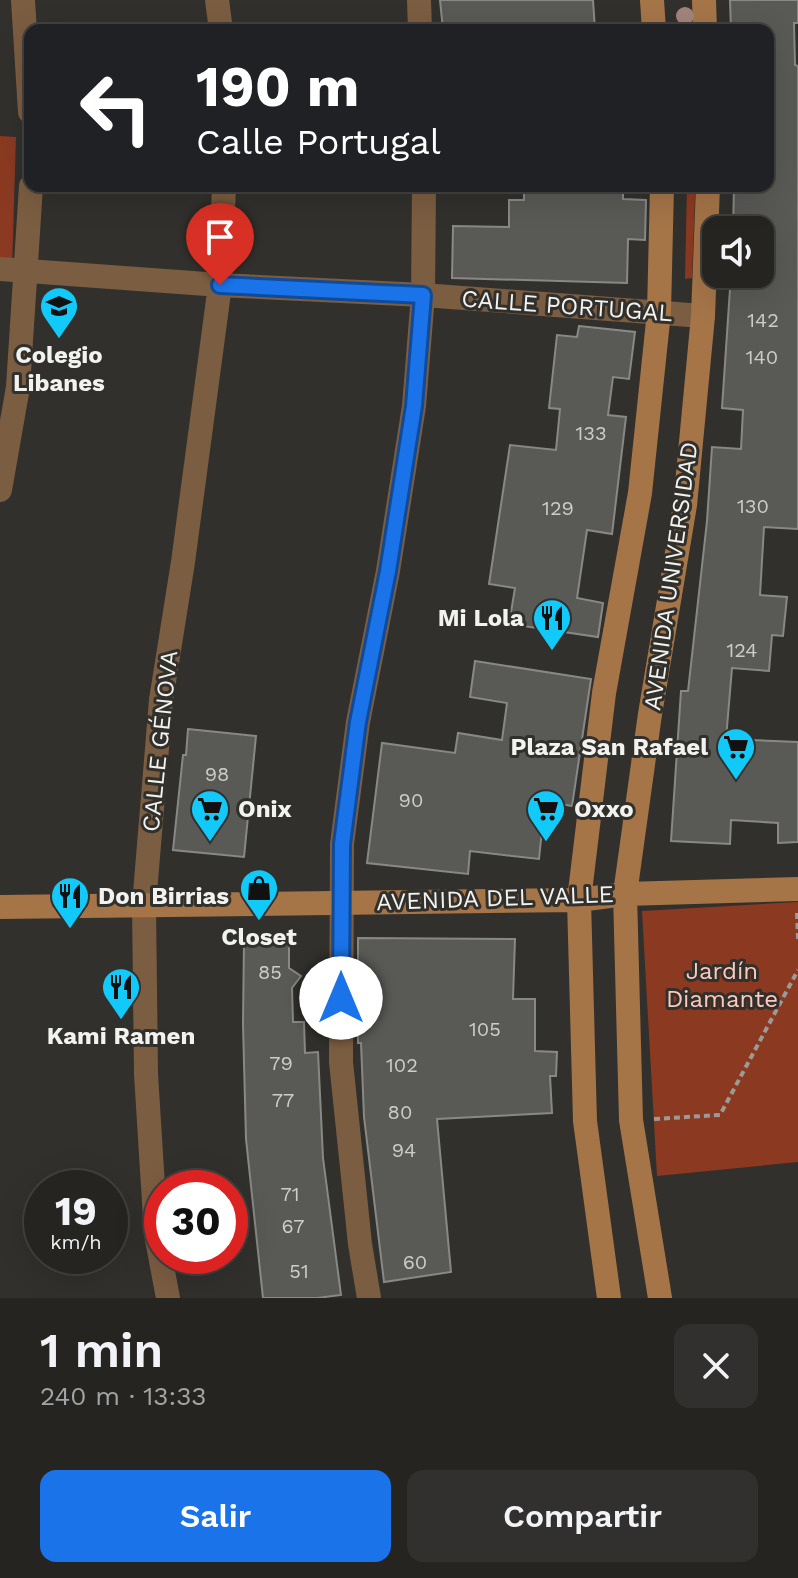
<!DOCTYPE html>
<html lang="es">
<head>
<meta charset="utf-8">
<style>
	body { margin:0; font-family:"Work Sans",sans-serif; background:#31302e; color:#f1f3f6; height:100vh; display:flex; flex-direction:column; font-size:30px; white-space:nowrap }
	* { box-sizing:border-box; margin:0 }
	p { font-size:26px; color:#a3a4a5 }
	.icon { flex:none; width:44px; height:44px; fill:none; stroke:currentColor; stroke-width:2; stroke-linecap:round; stroke-linejoin:round }
	.map { position:relative; height:1298px; overflow:hidden }
	.drawer { display:flex; flex-direction:column; background:#252421; flex:1 }
	.drawer>* { flex:none }
	.top-card { position:absolute; left:24px; top:24px; width:750px; height:168px; border-radius:16px; box-shadow:0 8px 32px #0002,0 0 0 2px #42413f; background:#202124; color:#fff; overflow:hidden }
	.tools { position:absolute; left:702px; top:216px; display:grid; gap:16px }
	.tools a { display:grid; place-items:center; width:72px; height:72px; border-radius:16px; background:#252421; box-shadow:0 8px 32px #0002,0 0 0 2px #42413f; font-size:40px }
	.speed { position:absolute; left:24px; top:1170px; display:flex; gap:16px; font-size:40px; font-weight:700; text-align:center }
	.speed>* { display:grid; place-content:center; width:104px; height:104px; border-radius:50%; background:#252421; box-shadow:0 8px 32px #0002,0 0 0 2px #42413f; line-height:1 }
	.speed small { font-size:20px; font-weight:400 }
	.speed .limit { border:12px solid #d22; background:#fff; color:#111 }
	.pin { position:absolute; display:grid; place-items:center; width:68px; height:68px; color:#fff; margin:-82px -34px; border-radius:50% 50% 50% 0; rotate:-45deg; box-shadow:0 0 8px #0007 }
	.pin .icon { rotate:45deg }
	.me { position:absolute; width:88px; margin:-44px; rotate:0deg; stroke-linejoin:round; filter:drop-shadow(0 0 6px #0008) }
	.turn { display:flex; align-items:center; gap:28px; height:168px; padding:0 40px; font-size:36px }
	.turn .icon { width:104px; height:104px; stroke-width:2.5 }
	.turn b { display:block; font-size:56px; line-height:68px }
	.round { display:grid; place-items:center; flex:none; width:84px; height:84px; border-radius:16px; background:#31302e }
	.head { display:flex; align-items:center; justify-content:space-between; height:136px; padding:0 40px }
	h1 { font-size:48px; font-weight:600; line-height:60px }
	.button { display:flex; gap:16px; margin-top:auto; padding:16px 40px }
	.button a { flex:1; height:92px; border-radius:16px; background:#1a73e8; color:#fff; font-size:32px; font-weight:600; line-height:92px; text-align:center }
	.button a+a { background:#31302e; color:#f1f3f6 }
	.map>svg:first-child { display:block }
</style>
</head>
<body>
<div class="map">
<svg width="798" height="1298" viewBox="0 0 798 1298">
	<rect width="100%" height="100%" fill="#31302c"/>
	<path fill="#8b3a21" d="M0 136 16 137 12 268 0 267Z
		M687 186H695V196L692 278 685 279Z
		M798 902V1162L657 1176 642 911Z"/>
	<path fill="#595a56" stroke="#888985" stroke-width="2" d="M440 0H593L595 30H443Z
		M730 0H798V23H794L795 65 798 66V529L764 527 760 595 787 597 783 636 772 635 769 671 732 668 726 739 798 742V842L778 843V823L731 820 730 844 671 841 681 691H688L707 521 712 447 741 449 743 410 722 408 731 274H760V230H733L734 186H768V30H731Z
		M524 186H623V199L646 200 645 240 628 239 627 283 452 278 453 226 509 227V200H524Z
		M579 326 635 332 629 379 613 377 608 415 626 417 612 534 587 530 577 598 603 603 598 637 509 624 515 588 489 584 510 445 556 450 560 409 549 408 557 335 577 337Z
		M475 661 591 679 572 806 545 801 539 859 470 851 468 874 367 863 382 743 455 753 458 733 502 740 507 703 470 697Z
		M188 729 256 736 244 857 173 850 183 755H186Z
		M358 938 515 939 513 999H535V1051L557 1052 556 1076H550L552 1113 437 1119 451 1272 384 1282 364 1117 361 1043H358Z
		M244 940H276V945H289V968L301 976 292 988 293 1022H304L305 1053 318 1052 323 1158 341 1295 317 1298H263L246 1139 243 1024Z"/>
	<g fill="none" stroke-linecap="round" stroke-linejoin="round">
		<path stroke="#9b9a97" stroke-width="4" stroke-dasharray="6 4" stroke-linecap="butt" d="M797 913 798 939
			M654 1119 720 1115 798 970"/>
		<path stroke="#7b5d41" stroke-width="24" d="M23 0 30 112
			M217 0 221 30
			M419 0 420 30
			M0 269 220 285 423 295 703 316
			M0 490 18 387 31 186
			M168 1298 156 1234 146 1074 144 905 161 700 183 562 220 285 224 186
			M369 1298 360 1244 341 1062 342 844 358 722 388 571 414 406 423 295 424 186"/>
		<path stroke="#a57548" stroke-width="24" d="M652 0 654 30
			M704 0 705 30
			M0 907 579 900 625 894 798 889
			M609 1298 585 1121 579 900 604 693 640 493 659 312 662 186
			M660 1298 631 1120 625 894 650 714 685 505 703 316 708 186"/>
	</g>
	<circle fill="#a1847a" cx="685" cy="16" r="9"/>
	<g fill="none" stroke-linecap="round" stroke-linejoin="round">
		<defs>
			<path id="route" d="M220 285 423 295 414 406 388 571 358 722 342 844 341 998"/>
		</defs>
		<use href="#route" stroke="#114b97" stroke-width="20"/>
		<use href="#route" stroke="#1a73e8" stroke-width="14"/>
	</g>
	<defs>
		<symbol id="school-pin" viewBox="-11 -11 22 30"><path d="M0 17L-7.5 6A9.5 9.5 0 1 1 7.5 6Z" fill="#11cafa" stroke="#31302c"/><path d="M0-5L7-2L0 1L-7-2ZM-4 1L0 2.5L4 1V4Q0 6-4 4Z" fill="#111"/></symbol>
		<symbol id="restaurant-pin" viewBox="-11 -11 22 30"><path d="M0 17L-7.5 6A9.5 9.5 0 1 1 7.5 6Z" fill="#11cafa" stroke="#31302c"/><path d="M-5-6h1v4h1v-4h1v4h1v-4h1v5L-1.5 .5V6h-2V.5L-5-1ZM5-6V6H3V1.5H1.5Q1.5-4 5-6Z" fill="#111"/></symbol>
		<symbol id="supermarket-pin" viewBox="-11 -11 22 30"><path d="M0 17L-7.5 6A9.5 9.5 0 1 1 7.5 6Z" fill="#11cafa" stroke="#31302c"/><path d="M-6-5.5h2.5l.6 2H6L4.5 2H-2.5L-4.4-4H-6ZM-1.5 3.2a1.3 1.3 0 1 0 .1 0ZM3 3.2a1.3 1.3 0 1 0 .1 0Z" fill="#111"/></symbol>
		<symbol id="shop-pin" viewBox="-11 -11 22 30"><path d="M0 17L-7.5 6A9.5 9.5 0 1 1 7.5 6Z" fill="#11cafa" stroke="#31302c"/><path d="M-5-2.5h2.3a2.7 3.5 0 0 1 5.4 0H5L5.5 6h-11ZM-1.5-2.5h3a1.5 2.3 0 0 0-3 0Z" fill="#111"/></symbol>
	</defs>
	<g fill-rule="evenodd">
		<use href="#school-pin" x="37" y="284" width="44" height="60"/>
		<use href="#restaurant-pin" x="530" y="596" width="44" height="60"/>
		<use href="#supermarket-pin" x="714" y="725" width="44" height="60"/>
		<use href="#supermarket-pin" x="188" y="787" width="44" height="60"/>
		<use href="#supermarket-pin" x="524" y="787" width="44" height="60"/>
		<use href="#shop-pin" x="237" y="866" width="44" height="60"/>
		<use href="#restaurant-pin" x="48" y="874" width="44" height="60"/>
		<use href="#restaurant-pin" x="99" y="965" width="44" height="60"/>
	</g>
	<g text-anchor="middle" dominant-baseline="central" stroke-width="6" stroke-linejoin="round" paint-order="stroke">
		<g font-size="20" fill="#ccccc9">
			<text x="763" y="320">142</text>
			<text x="762" y="357">140</text>
			<text x="591" y="433">133</text>
			<text x="753" y="506">130</text>
			<text x="558" y="508">129</text>
			<text x="742" y="650">124</text>
			<text x="217" y="774">98</text>
			<text x="411" y="800">90</text>
			<text x="270" y="972">85</text>
			<text x="485" y="1029">105</text>
			<text x="281" y="1063">79</text>
			<text x="402" y="1065">102</text>
			<text x="283" y="1100">77</text>
			<text x="400" y="1112">80</text>
			<text x="404" y="1150">94</text>
			<text x="290" y="1194">71</text>
			<text x="293" y="1226">67</text>
			<text x="415" y="1262">60</text>
			<text x="299" y="1271">51</text>
		</g>
		<g font-size="24" fill="#f2f2ef" stroke="#31302c">
			<text transform="translate(567 306) rotate(4)">CALLE PORTUGAL</text>
			<text transform="translate(671 576) rotate(-82)">AVENIDA UNIVERSIDAD</text>
			<text transform="translate(160 741) rotate(-84)">CALLE GÉNOVA</text>
			<text transform="translate(495 898) rotate(-2)">AVENIDA DEL VALLE</text>
		</g>
		<g font-size="24" font-weight="bold" fill="#f2f2ef" stroke="#31302c">
			<text x="59" y="355">Colegio<tspan x="59" dy="28">Libanes</tspan></text>
			<text x="524" y="618" text-anchor="end">Mi Lola</text>
			<text x="708" y="747" text-anchor="end">Plaza San Rafael</text>
			<text x="238" y="809" text-anchor="start">Onix</text>
			<text x="574" y="809" text-anchor="start">Oxxo</text>
			<text x="98" y="896" text-anchor="start">Don Birrias</text>
			<text x="259" y="937">Closet</text>
			<text x="121" y="1036">Kami Ramen</text>
		</g>
		<g font-size="24" fill="#fcc9ba" stroke="#31302c">
			<text x="722" y="971">Jardín<tspan x="722" dy="28">Diamante</tspan></text>
		</g>
	</g>
</svg>
<div class="tools">
<a><svg class="icon" aria-label="sound" viewBox="0 0 24 24"><path d="M4 9h4l5-4v14l-5-4H4zM17 9q2 3 0 6"/></svg></a>
</div>
<div class="speed"><div>19<small>km/h</small></div><div class="limit">30</div></div>
<div class="pin" style="left:220px;top:285px;background:#d93025"><svg class="icon" aria-label="arrive" viewBox="0 0 24 24"><path d="M6 21V4h12l-3 4 3 4H6"/></svg></div>
<svg class="me" style="left:341px;top:998px" viewBox="-20 -20 40 40"><circle r="19" fill="#fff"/><path d="M0-13L10 11 0 6-10 11z" fill="#1a73e8"/></svg>
<div class="top-card">
<div class="turn"><svg class="icon" aria-label="left" viewBox="0 0 24 24"><path d="M17 20v-9H6M10 6l-5 5 5 5"/></svg><div><b>190 m</b>Calle Portugal</div></div>
</div>
</div>
<section class="drawer">
<div class="head"><div><h1>1 min</h1><p>240 m · 13:33</p></div><a class="round"><svg class="icon" aria-label="close" viewBox="0 0 24 24"><path d="M6 6l12 12M18 6L6 18"/></svg></a></div>
<div class="button"><a>Salir</a><a>Compartir</a></div>
</section>
</body>
</html>
